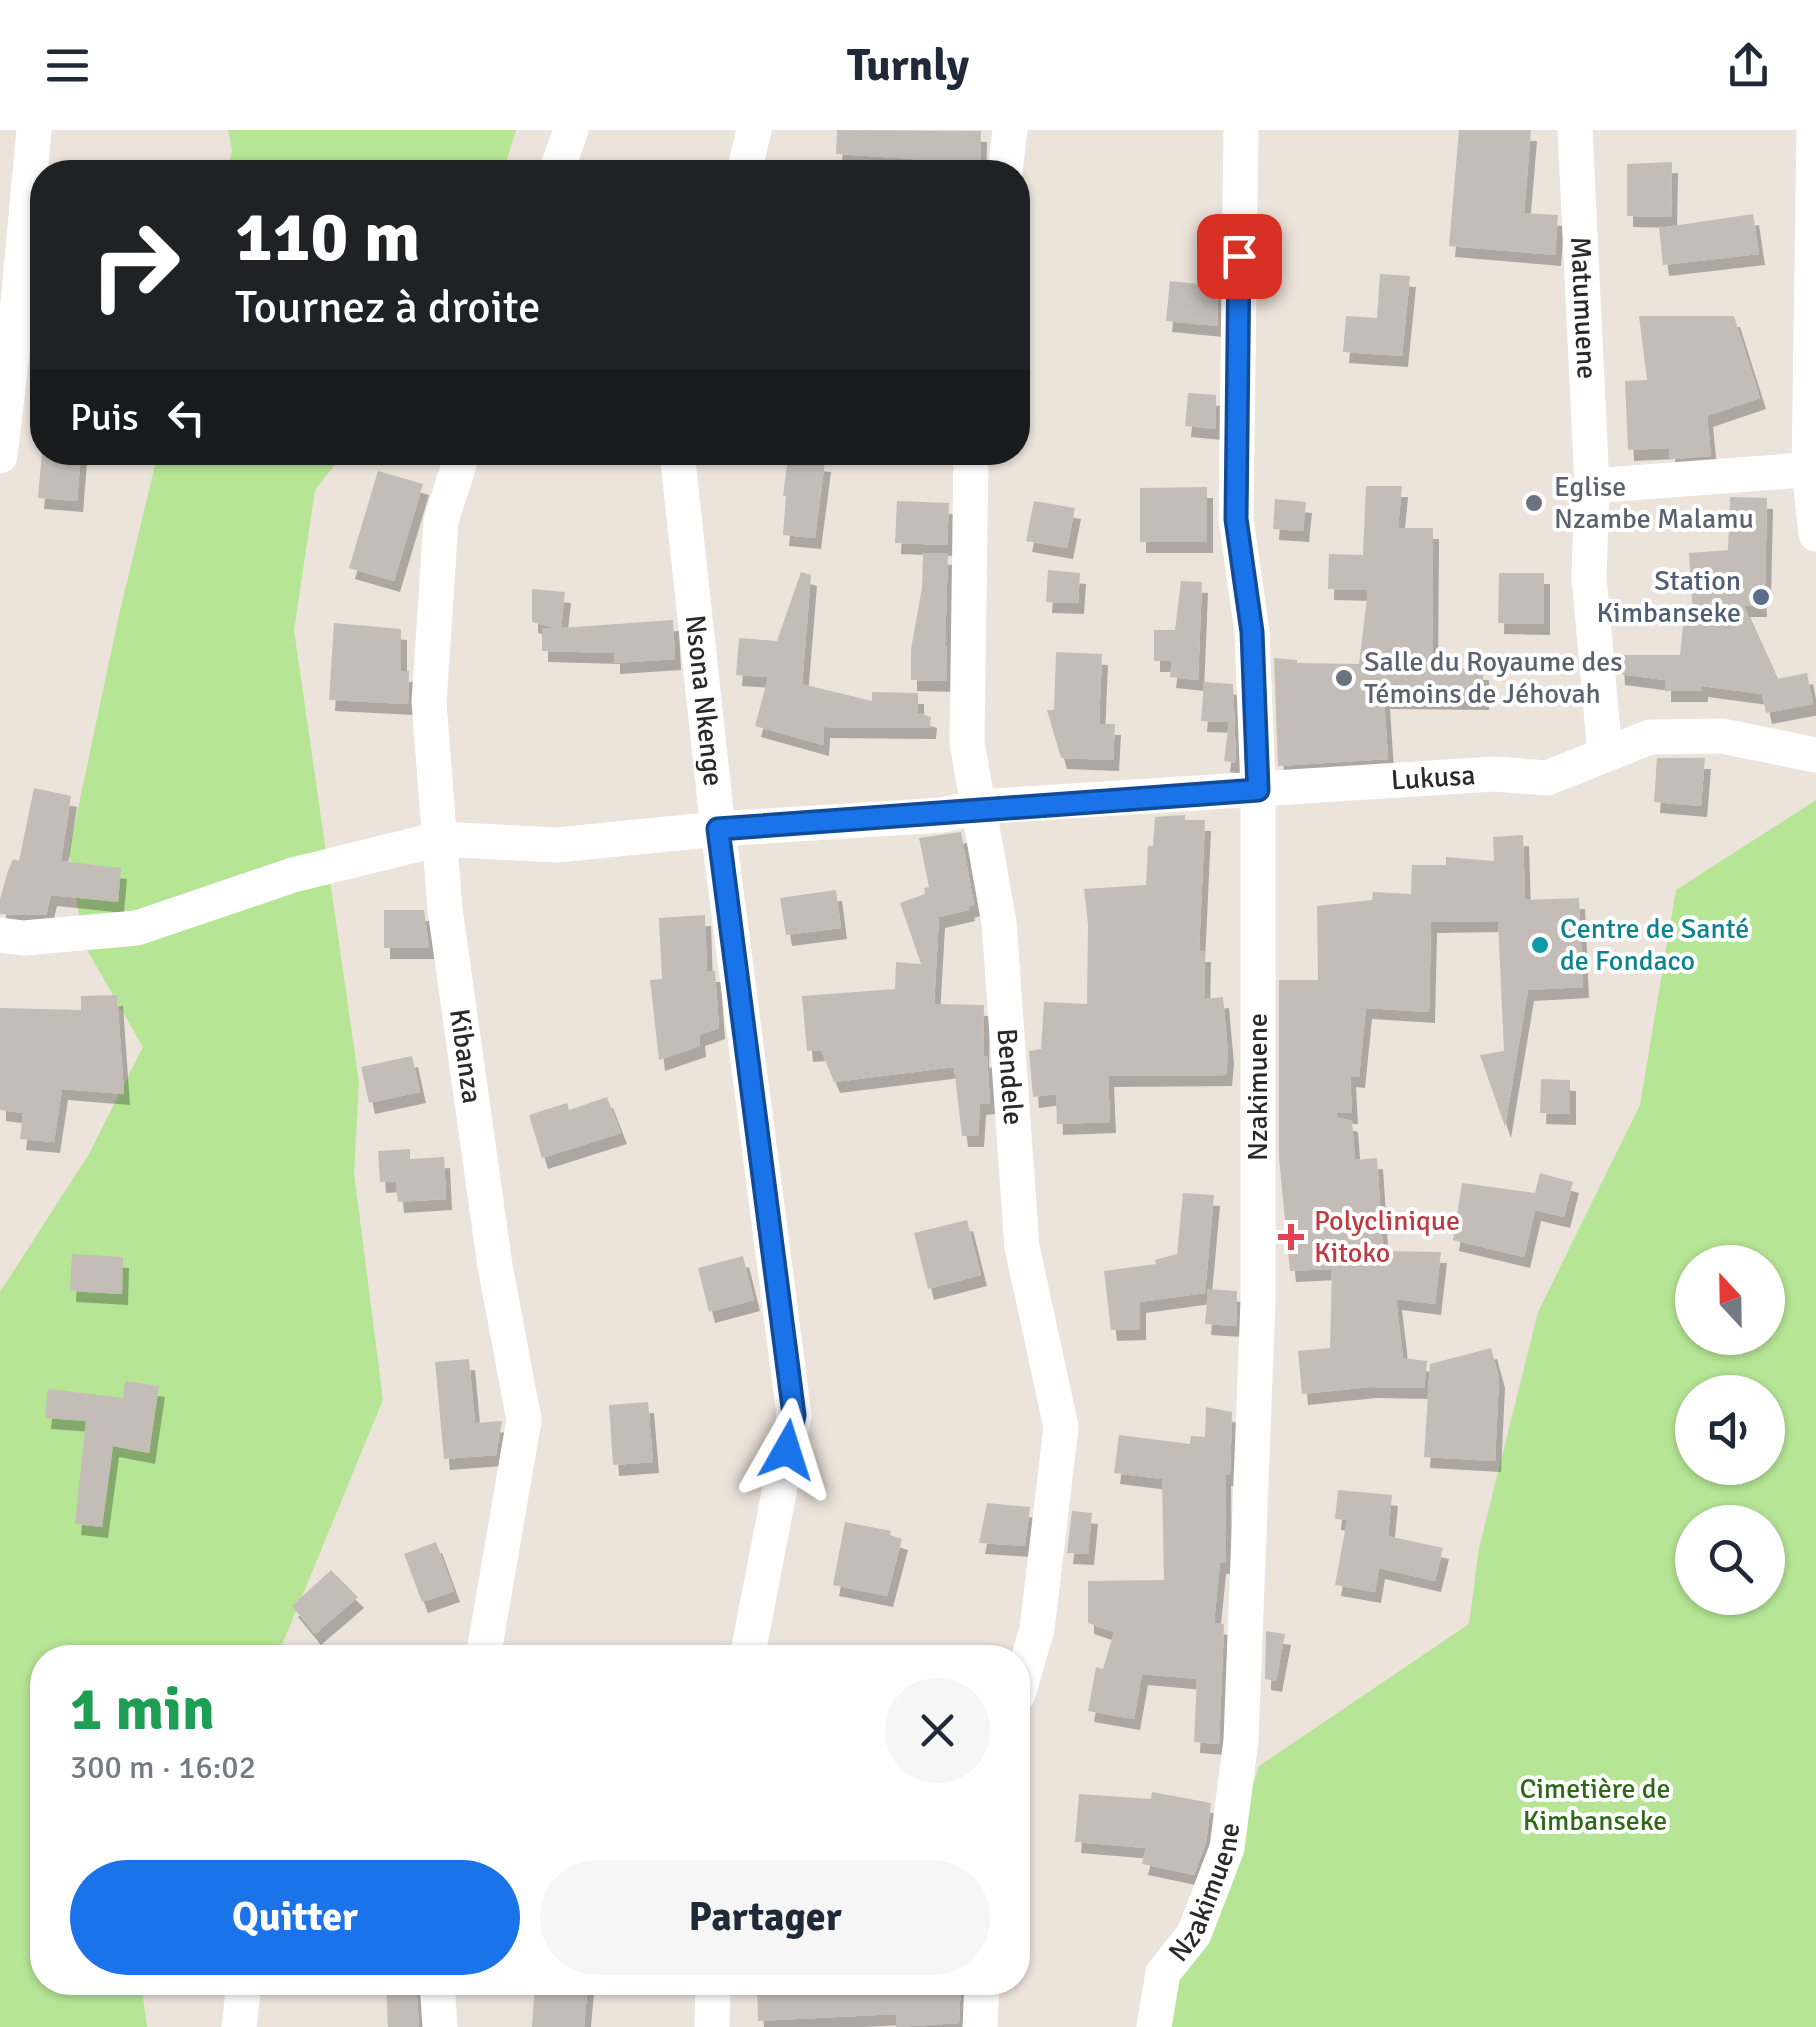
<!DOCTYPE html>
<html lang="fr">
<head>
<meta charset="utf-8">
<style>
	body { margin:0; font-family:Signika,sans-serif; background:#f6f6f7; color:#1f2937; height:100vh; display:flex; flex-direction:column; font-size:38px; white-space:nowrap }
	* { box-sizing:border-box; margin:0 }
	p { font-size:32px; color:#747a83 }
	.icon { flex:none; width:55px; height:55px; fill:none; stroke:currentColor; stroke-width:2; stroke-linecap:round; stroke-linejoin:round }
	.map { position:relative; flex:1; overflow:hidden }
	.sheet { position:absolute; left:30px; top:1515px; width:1000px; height:350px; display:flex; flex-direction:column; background:#fff; border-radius:40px; box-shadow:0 2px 8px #0004 }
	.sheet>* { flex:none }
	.hud { position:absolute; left:30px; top:30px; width:1000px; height:305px; border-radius:40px; box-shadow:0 2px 8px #0004; background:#202124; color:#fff; overflow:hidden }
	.needle { width:65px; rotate:338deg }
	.buttons { position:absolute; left:1675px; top:1115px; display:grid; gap:20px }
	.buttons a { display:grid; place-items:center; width:110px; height:110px; border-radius:50%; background:#fff; box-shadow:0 2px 8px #0004; font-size:50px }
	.pin { position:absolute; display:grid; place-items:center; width:85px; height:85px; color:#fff; margin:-42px; border-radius:20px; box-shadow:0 5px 15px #0006 }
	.me { position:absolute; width:110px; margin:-55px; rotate:6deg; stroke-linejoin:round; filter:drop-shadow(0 0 8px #0008) }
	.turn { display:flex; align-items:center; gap:35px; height:210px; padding:0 40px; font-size:45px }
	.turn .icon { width:130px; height:130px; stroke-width:2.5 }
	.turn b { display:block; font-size:70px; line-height:85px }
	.then { display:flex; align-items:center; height:95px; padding:0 40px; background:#0003; gap:20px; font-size:38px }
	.round { display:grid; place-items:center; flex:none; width:105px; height:105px; border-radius:52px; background:#f6f6f7 }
	.head { display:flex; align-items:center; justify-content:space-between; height:170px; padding:0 40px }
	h1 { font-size:60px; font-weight:700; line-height:75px; color:#1e9e55 }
	.action { display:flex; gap:20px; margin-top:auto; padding:20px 40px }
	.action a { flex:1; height:115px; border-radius:60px; background:#1a73e8; color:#fff; font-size:40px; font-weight:700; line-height:115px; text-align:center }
	.action a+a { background:#f6f6f7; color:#1f2937 }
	header { display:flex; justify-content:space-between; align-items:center; height:130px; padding:0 40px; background:#fff; font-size:45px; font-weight:700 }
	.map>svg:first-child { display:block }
</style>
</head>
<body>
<header><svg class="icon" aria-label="menu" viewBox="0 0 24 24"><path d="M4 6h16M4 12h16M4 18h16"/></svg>Turnly<svg class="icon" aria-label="share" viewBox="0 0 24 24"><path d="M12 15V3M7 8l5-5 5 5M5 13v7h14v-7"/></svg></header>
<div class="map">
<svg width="1816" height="1897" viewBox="0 0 1816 1897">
	<defs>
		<filter id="shadow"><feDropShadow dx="6" dy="11" stdDeviation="0" flood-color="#0004"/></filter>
	</defs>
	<rect width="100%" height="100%" fill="#ece3db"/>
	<path fill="#b6e595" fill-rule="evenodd" d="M228 0H516L503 42H227L232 20Z
		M158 323H344L315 360 294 500 359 952 354 1043 383 1270 277 1527 42 1528V1852L141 1853 147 1897H0V1162L89 1024 143 917 83 813 69 721 119 485Z
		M1816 670V1897H1150L1223 1748 1259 1636 1469 1494 1479 1418 1538 1182 1640 975 1676 760ZM1692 1132H1768V1208H1692ZM1692 1262H1768V1338H1692ZM1692 1392H1768V1468H1692Z"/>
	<path fill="#c4bdb7" filter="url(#shadow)" d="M837 0 981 1 980 42H913V29L836 24Z
		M1459 0H1531L1524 83 1558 85 1555 125 1449 116Z
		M1672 32 1671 87 1627 86V34Z
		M1753 84 1759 124 1663 135 1659 98Z
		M1380 144 1410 146 1402 226 1343 222 1346 186 1377 188Z
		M1170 151 1218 156 1217 196 1166 191Z
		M1639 186H1734L1760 268 1707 286 1711 326 1670 329 1669 318 1628 320 1625 251 1647 250Z
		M1188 263 1216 265V299L1185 296Z
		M42 322H81L77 371 38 368Z
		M788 327 825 331 815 408 783 405 786 366H783Z
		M378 341 423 354 394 451 349 438Z
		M1366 356H1402L1398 398H1433L1432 538 1483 539V569L1384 568 1388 629 1278 636 1274 528 1297 530V533L1359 534 1368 460 1328 459 1329 424 1363 425Z
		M1207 357V412H1140V358Z
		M1730 367 1767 368 1765 456H1760L1761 476H1744L1777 549 1807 543 1813 574 1766 583 1762 564 1702 556V561H1665V550L1619 544 1618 525H1680L1684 487 1693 488 1689 423 1728 420Z
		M1275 369 1306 372 1303 401 1273 399Z
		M897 371 949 373 947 415 895 413Z
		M1034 371 1075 378 1067 418 1026 411Z
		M923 423 948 424 945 516H947V551L911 550V519L922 458Z
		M1048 440 1080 443 1078 473 1046 472Z
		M801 442 811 445 802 554 872 571V562L918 563V583L931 587 930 598 824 597 823 615 755 596 768 547 736 545 739 508 777 511Z
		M1499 443H1544V494L1498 493Z
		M1181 451 1202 452 1198 550 1170 547 1172 531H1154V500H1175Z
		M532 459 565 462 561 498 673 490 675 529 614 533V523L542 521V499L555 498 532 492Z
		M334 493 401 499V541H409L408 574 329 570Z
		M1056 522 1102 524 1099 594H1115L1113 630 1061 628 1047 580H1054Z
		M1204 552 1233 554 1236 633 1224 631 1229 592 1201 591Z
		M1657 628H1705L1701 676 1654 672Z
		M34 658 71 666 61 731 121 738 118 772 51 765 46 785 0 784V769L8 741 13 729 19 731Z
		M1185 685V690H1205L1199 821H1205L1204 869 1223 867 1228 923 1226 945 1108 946 1110 992 1057 994 1056 964 1033 967 1029 921 1041 919 1044 872 1087 874 1088 794 1084 759 1146 755 1148 716H1153L1155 687Z
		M961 702 974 775 968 777 969 780 939 787 934 874 984 875 983 927 987 926 990 973 980 974 978 1006H962L954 937 834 952 821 920 807 921 802 866 895 859 896 832 921 834 900 773 925 764 924 758 929 757 919 708Z
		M1523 705 1525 770 1579 768 1583 857 1528 860 1505 997 1480 925 1504 921 1498 791 1431 792 1429 882 1366 878 1359 947 1350 946 1352 983H1337L1336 987 1352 991 1355 1030 1377 1028 1383 1121 1441 1122 1435 1174 1396 1169 1403 1228 1427 1231 1424 1258 1370 1257 1302 1264 1298 1221 1330 1218 1332 1139 1290 1141 1279 1028V850H1318L1317 776 1372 770 1373 762 1411 764 1412 735H1446V727L1494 731 1493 707Z
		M836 760 841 798 786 805 780 768Z
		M384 780H424L429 818H384Z
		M705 785 707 841H715L719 898 699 905 700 916 659 930 650 850 662 849 659 788Z
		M117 865 124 964 62 959 54 1012 20 1009 23 983 0 980V878L81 880V866Z
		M412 926 420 962 369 973 361 937Z
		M1541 949 1570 950V984L1540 983Z
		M607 967 621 1003 542 1028 529 985 567 973 569 980Z
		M410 1019V1029L444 1027 446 1069 398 1072 396 1051 380 1052 378 1021Z
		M1540 1043 1573 1052 1564 1087 1535 1080 1524 1127 1453 1110 1462 1053 1535 1063Z
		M1183 1063 1214 1065 1205 1163 1140 1172V1199L1111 1200 1104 1141 1156 1134 1155 1130 1177 1124Z
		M967 1090 981 1145 928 1159 914 1103Z
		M72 1124 123 1127 122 1164 70 1161Z
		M743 1126 754 1170 709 1182 698 1138Z
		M1208 1159 1237 1161 1236 1196 1205 1194Z
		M1491 1218 1499 1247 1495 1331 1424 1327 1430 1234Z
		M469 1229 475 1293 502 1291 496 1325 444 1329 435 1232Z
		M125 1251 159 1256 149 1323 113 1316 102 1397 75 1394 86 1291 45 1288 48 1259 123 1268Z
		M648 1272 653 1332 613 1335 609 1275Z
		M1206 1277 1232 1282 1230 1345H1225L1226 1433H1220L1214 1493 1224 1494 1219 1614 1194 1612 1197 1549 1142 1544 1134 1589 1088 1581 1096 1537 1103 1539 1114 1502 1088 1493V1451L1164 1450 1162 1349 1114 1343 1119 1305 1190 1314 1191 1306 1205 1307Z
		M1338 1360 1392 1365 1388 1406 1443 1418 1435 1451 1379 1438 1375 1462 1335 1455 1347 1390 1335 1389Z
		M987 1373 1030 1377 1025 1416 979 1413Z
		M1072 1381 1092 1383 1088 1424 1067 1423Z
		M845 1392 891 1401 890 1405 902 1409 887 1466 833 1455Z
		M436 1412 454 1461 422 1472 404 1424Z
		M331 1440 358 1467 315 1504 292 1476Z
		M1266 1501 1285 1504 1276 1551 1265 1549Z
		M1152 1662 1211 1673 1206 1713 1194 1745 1142 1734 1146 1718 1075 1712 1079 1664 1151 1669Z
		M386 1852H416L419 1897H388Z
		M535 1852H588L584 1897H532Z
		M757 1852H794V1855L864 1852V1857L961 1852 959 1893 896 1897V1884L758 1891Z"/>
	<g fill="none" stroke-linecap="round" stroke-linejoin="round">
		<g stroke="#fff" stroke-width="35">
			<path id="s1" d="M1575 0 1592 356"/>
			<path d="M1814 0 1809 340 1816 404"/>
			<path d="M556 42 571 0"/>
			<path d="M744 42 754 0"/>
			<path d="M1005 42 1010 0"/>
			<path id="s2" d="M463 322 441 391 429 572 445 779 495 1136 524 1290 483 1528"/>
			<path id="s3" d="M677 322 718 699 794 1285 747 1528"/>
			<path id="s4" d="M971 322 967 613 999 792 1022 1117 1061 1297 1037 1499 1018 1564"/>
			<path d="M0 326 19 163 34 0"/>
			<path d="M1605 624 1589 447 1592 356 1816 339"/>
			<path id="s5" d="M0 805 24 808 137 798 293 745 439 709 557 715 718 699 942 685 978 677 1494 644 1547 648 1650 607 1722 606 1816 625"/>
			<path d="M437 1852 440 1897"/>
			<path d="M239 1897 244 1852"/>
			<path d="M712 1897 713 1852"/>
			<path d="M980 1897 982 1852"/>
			<path id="s6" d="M1154 1897 1163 1843 1194 1804 1227 1718 1241 1610 1258 1171V659L1252 502 1236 389 1241 0"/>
		</g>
	</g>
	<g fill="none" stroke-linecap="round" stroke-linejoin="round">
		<defs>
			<path id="route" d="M787 1320 794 1285 718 699 1258 660 1252 502 1236 389 1239 126"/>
		</defs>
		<use href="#route" stroke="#114b97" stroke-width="25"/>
		<use href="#route" stroke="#1a73e8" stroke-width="18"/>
	</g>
	<g fill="#6b7280" stroke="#fff" stroke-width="4">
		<circle cx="1534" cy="373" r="10"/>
		<circle cx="1344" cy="548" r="10"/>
	</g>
	<circle fill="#5c6f8a" stroke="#fff" stroke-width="4" cx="1761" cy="467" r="10"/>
	<circle fill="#0f9aa8" stroke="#fff" stroke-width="4" cx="1540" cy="815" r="10"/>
	<path fill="#e0444e" stroke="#fff" stroke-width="4" d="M1286 1092h10v10h10v10h-10v10h-10v-10h-10v-10h10z"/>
	<g text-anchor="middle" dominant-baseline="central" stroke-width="8" stroke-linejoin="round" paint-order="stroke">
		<g font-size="28" fill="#292929" stroke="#fff">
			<text stroke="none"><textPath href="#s1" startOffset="178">Matumuene</textPath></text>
			<text stroke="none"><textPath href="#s3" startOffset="250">Nsona Nkenge</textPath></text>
			<text stroke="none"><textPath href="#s5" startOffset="1450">Lukusa</textPath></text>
			<text stroke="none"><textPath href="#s2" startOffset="610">Kibanza</textPath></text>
			<text stroke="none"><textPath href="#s4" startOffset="628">Bendele</textPath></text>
			<text transform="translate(1258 957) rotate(-90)">Nzakimuene</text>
			<text stroke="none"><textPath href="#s6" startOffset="148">Nzakimuene</textPath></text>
		</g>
		<g font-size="28" fill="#5b616d" stroke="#fff" text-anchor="start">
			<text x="1554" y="357">Eglise<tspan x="1554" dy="32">Nzambe Malamu</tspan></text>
			<text x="1364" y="532">Salle du Royaume des<tspan x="1364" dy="32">Témoins de Jéhovah</tspan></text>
		</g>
		<g font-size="28" fill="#4e5e75" stroke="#fff" text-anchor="end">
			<text x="1741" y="451">Station<tspan x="1741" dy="32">Kimbanseke</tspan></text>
		</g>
		<g font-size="28" fill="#0d838f" stroke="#fff" text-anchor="start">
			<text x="1560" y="799">Centre de Santé<tspan x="1560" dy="32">de Fondaco</tspan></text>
		</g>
		<g font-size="28" fill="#be3a42" stroke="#fff" text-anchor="start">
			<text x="1314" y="1091">Polyclinique<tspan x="1314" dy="32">Kitoko</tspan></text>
		</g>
		<g font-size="28" fill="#2e6818" stroke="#fff">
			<text x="1595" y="1659">Cimetière de<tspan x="1595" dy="32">Kimbanseke</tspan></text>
		</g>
	</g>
</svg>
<div class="buttons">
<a><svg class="needle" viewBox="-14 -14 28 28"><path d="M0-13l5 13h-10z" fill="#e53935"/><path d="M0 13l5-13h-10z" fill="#747a83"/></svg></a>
<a><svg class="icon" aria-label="sound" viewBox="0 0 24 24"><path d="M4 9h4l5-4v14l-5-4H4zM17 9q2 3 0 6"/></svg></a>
<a><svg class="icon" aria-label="search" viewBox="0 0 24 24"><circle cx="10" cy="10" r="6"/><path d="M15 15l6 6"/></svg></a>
</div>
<div class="pin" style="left:1239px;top:126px;background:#d93025"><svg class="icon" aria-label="arrive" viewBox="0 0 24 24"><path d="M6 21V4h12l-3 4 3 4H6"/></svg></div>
<svg class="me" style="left:787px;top:1320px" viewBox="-20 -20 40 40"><path d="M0-17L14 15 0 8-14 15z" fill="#1a73e8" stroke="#fff" stroke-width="4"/></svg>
<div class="hud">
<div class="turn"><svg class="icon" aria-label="right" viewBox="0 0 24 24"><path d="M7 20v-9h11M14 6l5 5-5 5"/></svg><div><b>110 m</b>Tournez à droite</div></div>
<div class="then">Puis<svg class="icon" aria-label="left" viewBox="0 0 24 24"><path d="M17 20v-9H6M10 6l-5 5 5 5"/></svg></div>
</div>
<section class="sheet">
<div class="head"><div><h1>1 min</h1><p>300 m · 16:02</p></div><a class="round"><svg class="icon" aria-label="close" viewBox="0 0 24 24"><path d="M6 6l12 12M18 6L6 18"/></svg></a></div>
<div class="action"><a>Quitter</a><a>Partager</a></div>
</section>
</div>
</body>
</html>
